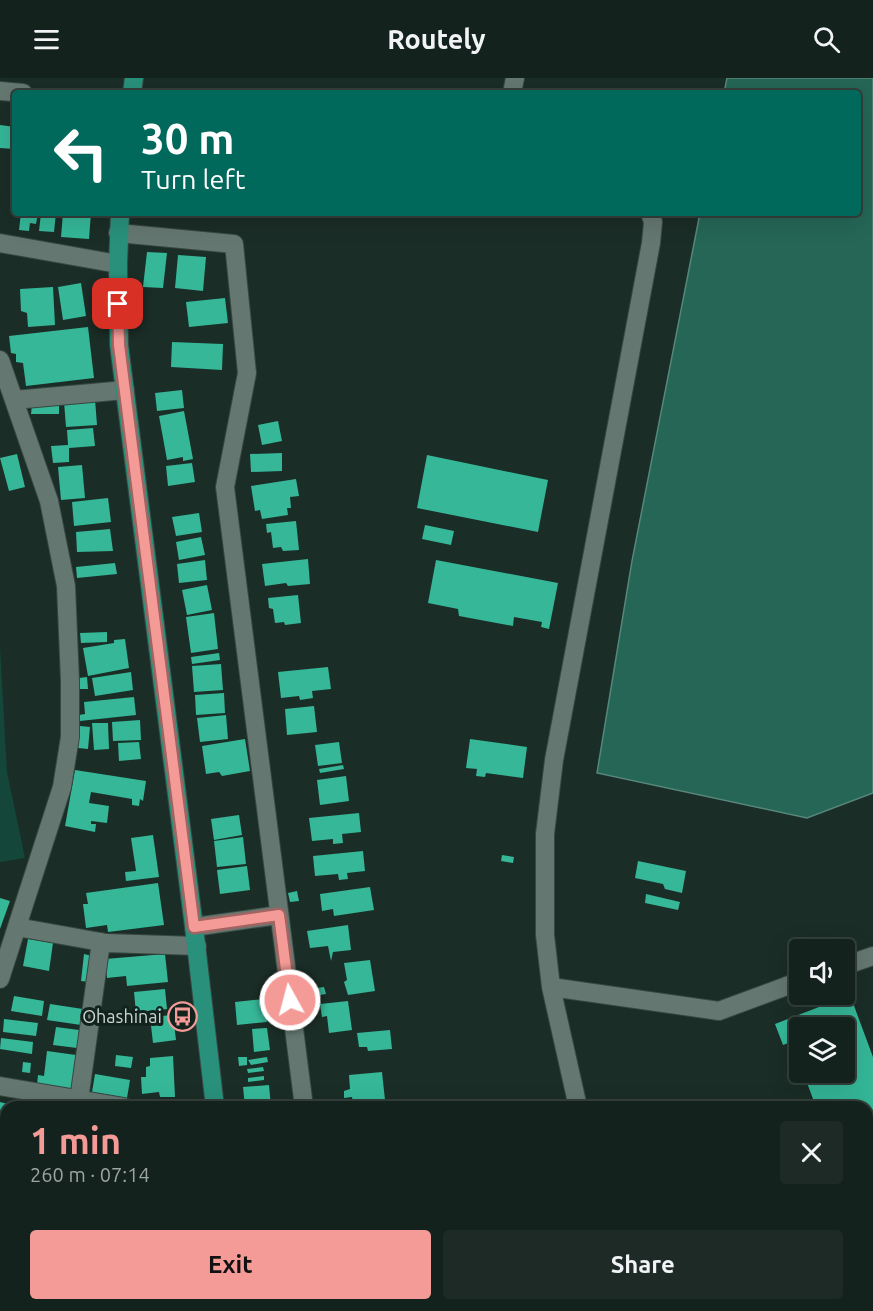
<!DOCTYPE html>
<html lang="en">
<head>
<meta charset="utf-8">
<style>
	body { margin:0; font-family:Ubuntu,sans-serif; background:#1d2a26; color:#f1f3f6; height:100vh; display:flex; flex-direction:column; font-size:22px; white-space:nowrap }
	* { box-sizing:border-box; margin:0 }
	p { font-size:20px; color:#9da4a4 }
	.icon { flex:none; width:33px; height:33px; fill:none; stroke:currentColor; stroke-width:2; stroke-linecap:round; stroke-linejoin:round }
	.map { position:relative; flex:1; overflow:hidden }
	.drawer { position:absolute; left:0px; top:1023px; width:873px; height:210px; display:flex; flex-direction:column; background:#14221d; border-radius:18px 18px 0 0; box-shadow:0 6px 24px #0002,0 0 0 2px #333f3b }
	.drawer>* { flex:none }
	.guide { position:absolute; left:12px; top:12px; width:849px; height:126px; border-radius:6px; box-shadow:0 6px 24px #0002,0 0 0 2px #333f3b; background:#00695c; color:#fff; overflow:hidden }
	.tools { position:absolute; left:789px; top:861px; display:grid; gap:12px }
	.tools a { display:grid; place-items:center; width:66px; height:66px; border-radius:6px; background:#14221d; box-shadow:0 6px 24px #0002,0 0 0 2px #333f3b; font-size:30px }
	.pin { position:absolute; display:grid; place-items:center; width:51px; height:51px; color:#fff; margin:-26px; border-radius:12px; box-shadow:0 3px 9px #0006 }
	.me { position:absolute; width:66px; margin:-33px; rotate:353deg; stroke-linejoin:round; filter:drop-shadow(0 0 4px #0008) }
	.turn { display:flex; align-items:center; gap:21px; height:126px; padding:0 30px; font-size:27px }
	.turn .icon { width:78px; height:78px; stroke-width:2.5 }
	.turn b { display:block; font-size:42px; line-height:51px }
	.round { display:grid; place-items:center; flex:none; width:63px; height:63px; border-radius:6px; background:#1d2a26 }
	.overview { display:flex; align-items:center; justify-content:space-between; height:102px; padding:0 30px }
	h1 { font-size:36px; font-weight:700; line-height:45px; color:#f59b97 }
	.cta { display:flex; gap:12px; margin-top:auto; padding:12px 30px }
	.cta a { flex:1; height:69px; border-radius:6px; background:#f59b97; color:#111; font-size:24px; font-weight:700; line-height:69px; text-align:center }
	.cta a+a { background:#1d2a26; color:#f1f3f6 }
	header { display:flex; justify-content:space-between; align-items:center; height:78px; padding:0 30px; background:#14221d; font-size:27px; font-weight:700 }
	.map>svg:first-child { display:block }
</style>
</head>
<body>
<header><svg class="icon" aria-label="menu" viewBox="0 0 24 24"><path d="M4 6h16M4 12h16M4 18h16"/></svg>Routely<svg class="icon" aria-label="search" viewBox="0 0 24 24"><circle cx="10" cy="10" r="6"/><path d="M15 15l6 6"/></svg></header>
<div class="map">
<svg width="873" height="1233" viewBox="0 0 873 1233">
	<rect width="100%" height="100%" fill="#1b2d27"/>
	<path fill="#14473a" d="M0 569 7 694 25 780 0 784Z"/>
	<path fill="#256656" stroke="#57877b" stroke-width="1.5" d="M727 0H873V715L807 740 597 695 632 483 700 135H858V15H724Z"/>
	<path fill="#35b798" d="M0 47 15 49V71L0 70Z
		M21 135H38L36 146 30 145 29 153 19 152Z
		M41 135H56L54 154 39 153Z
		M63 135H91L89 161 61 159Z
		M147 174 167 175 163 210 143 209Z
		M178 177 206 179 203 213 175 210Z
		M81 205 86 238 63 242 58 209Z
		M53 209 55 247 28 249 27 235 21 233 20 211Z
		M225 220 228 245 189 249 186 224Z
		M88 249 94 300 26 308 23 285 16 284V276L11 275 9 258Z
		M172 264 223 266 222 292 171 289Z
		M182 312 184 330 157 333 155 315Z
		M95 321 97 347 66 349 64 324Z
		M59 326V336H31L32 327Z
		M184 333 193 381 183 383V379L167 382 159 338Z
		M278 343 282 363 262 367 258 347Z
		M93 350 95 368 69 370V384L53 385 51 368 68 367 67 352Z
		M282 375V393L251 394 250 376Z
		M17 376 25 409 9 413 0 380Z
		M427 377 548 402 538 454 417 430Z
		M192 385 195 404 168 408 166 388Z
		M82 387 85 420 61 422 58 389Z
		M296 401 299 418 290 419 291 430H287L288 437 262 441 260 432 255 433 251 408Z
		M108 420 111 444 74 448 72 424Z
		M199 435 202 454 176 458 172 439Z
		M296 443 299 472 283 473 281 469 273 470 271 454 267 455 266 446Z
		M425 447 454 453 451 467 422 461Z
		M110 451 113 473 77 474 76 454Z
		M201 459 205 477 179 482 176 464Z
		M308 481 310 506 288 508 286 505 265 508 262 486Z
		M205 482 207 502 179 505 177 486Z
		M436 482 558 505 549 551 541 549 542 544 514 539 513 548 459 538 458 531 428 525Z
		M115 485 117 496 77 500 76 489Z
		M207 507 212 532 187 537 182 512Z
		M298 517 301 545 285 547 284 544 275 545 273 531 269 530 268 520Z
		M214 535 218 571 191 575 186 539Z
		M107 554V564L81 565 80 555Z
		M125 561 129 590 88 598 83 570 114 565V562Z
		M219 575 220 582 192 586 191 579Z
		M221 586 223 612 194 614 192 588Z
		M328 589 331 611 312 613 313 620 300 622 299 618 281 620 278 594Z
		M131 594 133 612 95 618 92 600Z
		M87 599 88 611H80L79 600Z
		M224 615 225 635 196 637 195 617Z
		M134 619 136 637 80 643 79 637 85 636 84 624Z
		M314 628 317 654 287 657 285 631Z
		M226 637 228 661 200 664 197 640Z
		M140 642 141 662 113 663 112 644Z
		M92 645H108L109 671 94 672Z
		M80 648 90 649 88 671 78 670Z
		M245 661 250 693 222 698 219 694 206 696 202 668Z
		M470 661 527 669 523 700 486 695 485 699 476 698 477 691 466 690Z
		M139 664 141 681 119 683 118 665Z
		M339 664 342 685 318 688 315 667Z
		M343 687 344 691 320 695 319 691Z
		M75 692 146 703 143 723 140 721 139 728 132 727V721L91 714 89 725 109 728 107 745 91 743V746H96L95 754 65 748Z
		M346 698 349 723 320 727 317 702Z
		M359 735 361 754 342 756 343 765 333 766V761L312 763 309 740Z
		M239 737 242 757 214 762 211 741Z
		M153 757 159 799 126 803 125 794 136 793 131 760Z
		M243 759 246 786 217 789 214 763Z
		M363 773 365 793 347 795 348 801 339 802 338 796 315 798 313 778Z
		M502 777 514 779 513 785 501 783Z
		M638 783 686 793 682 815 665 811 663 806 635 800Z
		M247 788 250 812 220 816 217 792Z
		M158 805 164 847 108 854 107 847 86 850 83 826H88L86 815Z
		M370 809 374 832 334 838 333 831 322 833 320 816Z
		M297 813 299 823 290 824 288 815Z
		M646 816 680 824 678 832 645 825Z
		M0 820 10 823 0 851Z
		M348 847 351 872 333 874 331 883 328 868 310 870 307 853Z
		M28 861 53 865 49 893 23 888Z
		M84 876 92 878 89 904 81 903Z
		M165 876 168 904 127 908 126 898 107 900 105 881Z
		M370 882 375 913 348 917 344 904 347 902 344 885Z
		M324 909 326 916 302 920 301 912Z
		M165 911 167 931 136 935 134 914Z
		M850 917 873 979V1064L867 1066V1029H816L803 994H844V950H800L799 985 791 964 783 967 775 946Z
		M14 918 44 923 42 938 11 933Z
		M264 921 267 944 237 947 235 924Z
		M348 923 352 952 329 955 327 938 322 939 320 926Z
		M50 926 83 931 81 947 47 942Z
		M173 937 176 962 153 965 150 939Z
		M4 941 38 945 36 958 3 954Z
		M56 949 79 952 77 970 53 967Z
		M267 950 270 972 254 974 252 951Z
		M390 952 392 971 368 973 367 969H359L357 955Z
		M1 960 33 964 32 976 0 971Z
		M47 973 76 977 72 1012 37 1007 38 997 44 998Z
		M116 977 133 979 131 990 115 988Z
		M173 978 175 1019H160L159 1014 142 1016 141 999H146V989L150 988V980Z
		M238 979H247V987L239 988Z
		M267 979 268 984 251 987 248 982Z
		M23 984 31 985 30 995 22 994Z
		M263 989 264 993 248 995 247 991Z
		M382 994 385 1022 353 1025 352 1019 344 1020V1013L350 1011 349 997Z
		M95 996 130 1002 127 1020 92 1014Z
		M264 998V1002L248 1004V1000Z
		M269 1007 271 1029H245L243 1009Z
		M0 1024 16 1028 6 1029V1051L0 1049Z
		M0 1056 6 1058 4 1076H0Z
		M873 1077V1124L867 1126V1079Z
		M0 1083 6 1085V1095L0 1094Z
		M0 1103 6 1104V1121L3 1141H0Z
		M0 1221 6 1222V1227H21L19 1233H0Z
		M25 1227H53L52 1233H24Z
		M57 1227H104L103 1233H56Z
		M122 1227H175L174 1233H127L121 1231Z
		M510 1227H542L539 1233H507Z"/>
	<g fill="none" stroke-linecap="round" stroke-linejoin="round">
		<defs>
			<path id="minor" d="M0 13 23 15
				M512 15 515 0
				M118 155 234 166 247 295 225 409 304 1029
				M0 165 118 186
				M0 282 49 423 66 508 70 603V659L62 709 0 901
				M14 322 125 312
				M17 849 106 865 197 868
				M194 849 279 837
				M844 888 873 878
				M551 909 719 933 800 903
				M0 1008 124 1029
				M78 1029 101 864
				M578 1029 551 909 545 857V756L554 682 651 165 653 144 650 135
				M0 1167 6 1168
				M613 1227 614 1233"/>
			<path id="major" d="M132 15 134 0
				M120 135 118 186 119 267 194 849 215 1029
				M225 1233 226 1227"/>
		</defs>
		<use href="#minor" stroke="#384742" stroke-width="20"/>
		<use href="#major" stroke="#384742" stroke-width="20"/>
		<use href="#minor" stroke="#647770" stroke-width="18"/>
		<use href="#major" stroke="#28907b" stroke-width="18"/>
	</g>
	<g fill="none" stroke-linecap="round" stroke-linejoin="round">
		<defs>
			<path id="route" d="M118 226 119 267 194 849 279 837 290 922"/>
		</defs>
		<use href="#route" stroke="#9f6562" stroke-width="15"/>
		<use href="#route" stroke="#f59b97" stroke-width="10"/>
	</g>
	<defs>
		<symbol id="bus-ring" viewBox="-11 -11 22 22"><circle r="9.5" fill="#12231e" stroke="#f59b97" stroke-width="1.5"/><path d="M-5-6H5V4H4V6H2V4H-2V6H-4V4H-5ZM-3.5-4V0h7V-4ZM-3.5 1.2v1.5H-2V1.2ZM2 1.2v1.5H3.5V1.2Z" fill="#f59b97"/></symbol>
	</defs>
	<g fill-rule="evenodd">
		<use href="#bus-ring" x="166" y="922" width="33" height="33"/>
	</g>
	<g text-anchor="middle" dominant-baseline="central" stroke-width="6" stroke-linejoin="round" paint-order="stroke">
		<g font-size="18" fill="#cbd5d2" stroke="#12231e" text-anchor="end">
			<text x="162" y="938">Ohashinai</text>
		</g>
	</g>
</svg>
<div class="tools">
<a><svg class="icon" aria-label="sound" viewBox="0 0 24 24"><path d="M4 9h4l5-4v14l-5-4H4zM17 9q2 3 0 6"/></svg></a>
<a><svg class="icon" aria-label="layers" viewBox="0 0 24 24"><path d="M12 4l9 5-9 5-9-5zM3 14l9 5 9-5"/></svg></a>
</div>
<div class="pin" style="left:118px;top:226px;background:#d93025"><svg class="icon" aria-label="arrive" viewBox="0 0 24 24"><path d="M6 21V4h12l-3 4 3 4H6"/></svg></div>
<svg class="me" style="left:290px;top:922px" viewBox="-20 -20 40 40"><circle r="17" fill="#f59b97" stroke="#fff" stroke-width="3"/><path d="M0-11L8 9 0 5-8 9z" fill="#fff"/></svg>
<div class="guide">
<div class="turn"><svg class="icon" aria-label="left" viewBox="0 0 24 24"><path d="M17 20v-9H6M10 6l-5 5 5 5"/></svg><div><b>30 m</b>Turn left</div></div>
</div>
<section class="drawer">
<div class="overview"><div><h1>1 min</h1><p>260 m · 07:14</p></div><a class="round"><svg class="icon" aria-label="close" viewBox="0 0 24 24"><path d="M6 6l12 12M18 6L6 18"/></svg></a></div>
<div class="cta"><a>Exit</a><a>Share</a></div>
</section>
</div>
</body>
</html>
